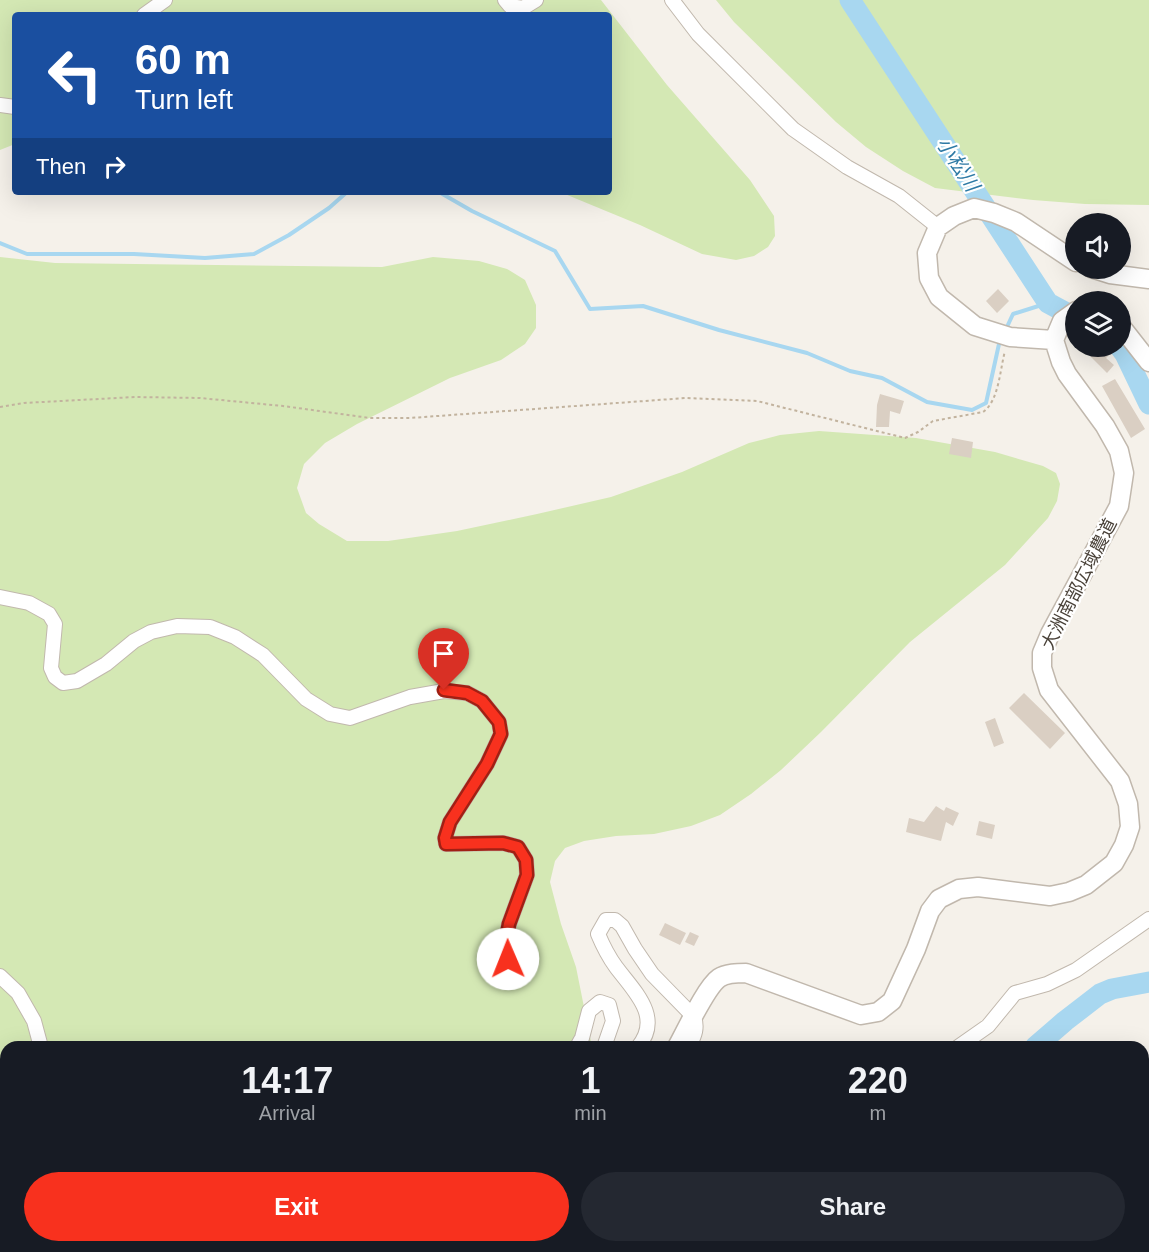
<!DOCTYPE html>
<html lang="en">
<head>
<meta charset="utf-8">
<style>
	body { margin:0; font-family:Arial,"Noto Sans JP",sans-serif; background:#242831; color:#f1f3f6; height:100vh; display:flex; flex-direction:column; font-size:22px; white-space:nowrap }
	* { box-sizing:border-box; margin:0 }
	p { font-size:20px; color:#9ea1a6 }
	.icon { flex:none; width:33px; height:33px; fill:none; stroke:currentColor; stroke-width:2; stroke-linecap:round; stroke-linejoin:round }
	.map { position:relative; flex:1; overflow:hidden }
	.panel { position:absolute; left:0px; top:1041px; width:1149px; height:212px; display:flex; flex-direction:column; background:#171b24; border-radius:18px 18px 0 0; box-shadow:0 6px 24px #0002 }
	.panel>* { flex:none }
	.guide { position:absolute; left:12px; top:12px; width:600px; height:183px; border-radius:6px; box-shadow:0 6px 24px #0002; background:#1a4fa0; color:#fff; overflow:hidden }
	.controls { position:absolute; left:1065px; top:213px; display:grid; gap:12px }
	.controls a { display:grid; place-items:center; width:66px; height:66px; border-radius:50%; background:#171b24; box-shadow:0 6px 24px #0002; font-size:30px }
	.pin { position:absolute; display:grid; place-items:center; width:51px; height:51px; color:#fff; margin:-62px -26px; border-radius:50% 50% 50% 0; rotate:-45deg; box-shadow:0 0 6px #0007 }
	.pin .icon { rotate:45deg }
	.me { position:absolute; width:66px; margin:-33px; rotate:359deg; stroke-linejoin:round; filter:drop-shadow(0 0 4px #0008) }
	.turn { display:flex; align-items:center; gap:21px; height:126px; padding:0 24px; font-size:27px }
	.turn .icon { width:78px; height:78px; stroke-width:2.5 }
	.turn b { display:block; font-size:42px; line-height:51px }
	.then { display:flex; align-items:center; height:57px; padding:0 24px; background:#0003; gap:12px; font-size:22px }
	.eta { display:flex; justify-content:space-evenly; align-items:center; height:102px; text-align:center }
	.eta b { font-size:36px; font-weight:600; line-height:42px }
	.action { display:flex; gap:12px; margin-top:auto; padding:12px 24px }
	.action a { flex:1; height:69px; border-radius:36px; background:#f8311e; color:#fff; font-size:24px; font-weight:600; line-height:69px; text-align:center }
	.action a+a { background:#242831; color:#f1f3f6 }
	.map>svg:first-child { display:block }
</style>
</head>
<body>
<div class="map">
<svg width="1149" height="1252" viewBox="0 0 1149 1252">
	<rect width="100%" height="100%" fill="#f5f1ea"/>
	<path fill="#d4e8b4" d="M0 0H601L667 85 750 180 774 216 775 236 768 247 754 256 736 260 702 254 640 225 560 192H609V15H15V144L0 150Z
		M716 0H1149V205L1085 204 1033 200 935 188 903 171 866 147 836 122 734 22Z
		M0 257 55 263 382 267 433 257 479 261 507 269 525 280 536 305V328L525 344 501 360 450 378 357 424 325 443 304 464 297 488 306 513 319 524 347 541H388L457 531 537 514 611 497 682 472 749 443 780 435 819 431 916 438 995 452 1043 466 1056 473 1060 484 1057 501 1048 518 1005 565 910 642 821 732 781 770 751 794 720 815 691 826 654 834 616 836 584 841 565 848 555 861 550 882 561 924 576 967 592 1047H6V1246H645L649 1252H0Z
		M1149 1108V1252H915L924 1246H1143V1112Z"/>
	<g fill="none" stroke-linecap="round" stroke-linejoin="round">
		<path stroke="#a8d7f0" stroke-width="4" d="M439 192 472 211 555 251 590 309 643 306 719 330 807 353 850 371 882 378 927 402 972 410 986 403 999 344 1001 339
			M0 243 27 254H134L205 258 254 254 289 235 329 208 347 192
			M1006 329 1013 314 1048 303"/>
		<path stroke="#a8d7f0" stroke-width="21" d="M850 0 1048 303 1076 318
			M1119 346 1125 354 1149 404
			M1035 1047 1065 1021 1100 994 1112 989 1149 982
			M892 1252 893 1246"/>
	</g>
	<path fill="#dacfc3" d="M998 289 1009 301 997 313 986 301Z
		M1080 346H1102L1110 354 1106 358 1114 365 1107 373Z
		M1115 379 1145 429 1131 438 1102 386Z
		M880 394 904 401 900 414 890 411 889 427H876L877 405Z
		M952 438 973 442 971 458 949 454Z
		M1024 693 1065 733 1050 749 1009 708Z
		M995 718 1004 743 994 747 985 722Z
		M936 806 944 811 946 807 959 813 953 826 946 822 941 841 906 832 909 818 924 822Z
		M979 821 995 825 992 839 976 835Z
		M665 923 686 933 680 945 659 935Z
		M690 932 699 936 694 946 685 942Z"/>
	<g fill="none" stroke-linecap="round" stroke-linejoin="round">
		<defs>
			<path id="minor" d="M505 0 510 6 523 8 536 0
				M672 0 698 34 793 129 847 167 899 196 938 227
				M144 15 165 0
				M0 105 15 107
				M0 597 29 603 49 614 55 624 51 668 55 677 63 683 77 681 106 664 134 641 151 632 177 626 210 627 235 637 263 655 306 699 330 714 350 718 410 697 444 691 467 693 482 701 499 722 501 734 487 764 450 822 445 838 446 844 503 843 518 847 526 860 527 875 509 924 504 951 508 959 529 964
				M0 976 18 993 34 1021 41 1047
				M577 1047 582 1038 589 1011 600 1002 609 1005 613 1021 604 1047
				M638 1047C663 1017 634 991 616 967 608 956 603 946 598 934L606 920H615L622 926 635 949 652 974 694 1017C698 1029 694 1036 689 1047
				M958 1047 988 1026 1015 993 1047 984 1076 970 1149 919
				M54 1246 55 1252
				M689 1246 694 1252
				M398 1252 400 1246"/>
			<path id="tertiary" d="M1091 268 1110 274 1149 279
				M1120 325 1149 362
				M1054 340 1010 337 975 326 939 297 929 278 927 253 938 227 954 216 974 208 994 213 1016 222 1076 262
				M677 1047C686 1031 706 987 719 978 726 973 738 973 746 973L861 1015 878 1012 892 1001 916 949 930 911 939 899 959 889 978 887 1050 896 1069 892 1086 885 1114 863 1124 845 1130 827 1128 804 1120 781 1049 690 1042 668V653L1050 634 1119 506 1124 473 1119 451 1105 426 1067 374 1061 362 1054 340 1062 321 1076 311
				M608 1246 615 1252"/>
			<path id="motorway" d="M1143 1151 1149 1149
				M1143 1170 1149 1169"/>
		</defs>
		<use href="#minor" stroke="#c1b8ad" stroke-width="16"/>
		<use href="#tertiary" stroke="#c1b8ad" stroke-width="21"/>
		<use href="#motorway" stroke="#dd973c" stroke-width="28"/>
		<path stroke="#c2b39e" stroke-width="2" stroke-dasharray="3 3" stroke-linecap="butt" d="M0 407 24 403 135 397 200 398 283 406 370 418H410L686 398 757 401 905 438 918 432 933 421 983 412C999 401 1000 369 1005 351"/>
		<use href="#minor" stroke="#fff" stroke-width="14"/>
		<use href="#tertiary" stroke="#fff" stroke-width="18"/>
		<use href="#motorway" stroke="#fdc46e" stroke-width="26"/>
		<defs>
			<path id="motorway-bridge" d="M816 1252 836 1246"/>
		</defs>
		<use href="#motorway-bridge" stroke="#dd973c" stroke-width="28" stroke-linecap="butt"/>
		<use href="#motorway-bridge" stroke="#fdc46e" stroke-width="26"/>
	</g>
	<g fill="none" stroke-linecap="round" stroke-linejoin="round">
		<defs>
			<path id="route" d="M444 690 467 693 482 701 499 722 501 734 487 764 450 822 445 838 446 844 503 843 518 847 526 860 527 875 509 924 504 951 508 959"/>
		</defs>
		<use href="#route" stroke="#a12014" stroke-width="15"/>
		<use href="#route" stroke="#f8311e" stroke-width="10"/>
	</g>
	<g text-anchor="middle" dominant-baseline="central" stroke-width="4.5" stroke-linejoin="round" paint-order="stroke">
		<g font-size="18" fill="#494138" stroke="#fff">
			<text transform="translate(1079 584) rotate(-63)">大洲南部広域農道</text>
		</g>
		<g font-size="20" font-style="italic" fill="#2e7aa5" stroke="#fff">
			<text transform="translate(958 164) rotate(57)">小松川</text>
		</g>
	</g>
</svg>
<div class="controls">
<a><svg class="icon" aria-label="sound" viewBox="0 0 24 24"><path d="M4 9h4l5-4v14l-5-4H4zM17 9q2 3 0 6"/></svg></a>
<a><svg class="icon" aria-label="layers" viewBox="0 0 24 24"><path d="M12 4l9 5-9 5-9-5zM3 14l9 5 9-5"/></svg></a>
</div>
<div class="pin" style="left:444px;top:690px;background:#d93025"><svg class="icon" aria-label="arrive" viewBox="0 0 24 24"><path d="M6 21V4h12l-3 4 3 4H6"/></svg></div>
<svg class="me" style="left:508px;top:959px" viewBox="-20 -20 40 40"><circle r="19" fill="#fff"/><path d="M0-13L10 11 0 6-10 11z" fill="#f8311e"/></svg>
<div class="guide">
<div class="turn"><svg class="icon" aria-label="left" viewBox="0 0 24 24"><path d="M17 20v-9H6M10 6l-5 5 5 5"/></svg><div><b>60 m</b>Turn left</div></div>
<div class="then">Then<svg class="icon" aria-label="right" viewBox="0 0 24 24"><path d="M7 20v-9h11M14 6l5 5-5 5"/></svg></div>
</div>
<section class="panel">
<div class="eta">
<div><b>14:17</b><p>Arrival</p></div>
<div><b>1</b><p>min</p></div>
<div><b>220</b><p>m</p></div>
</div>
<div class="action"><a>Exit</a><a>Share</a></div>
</section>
</div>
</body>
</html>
